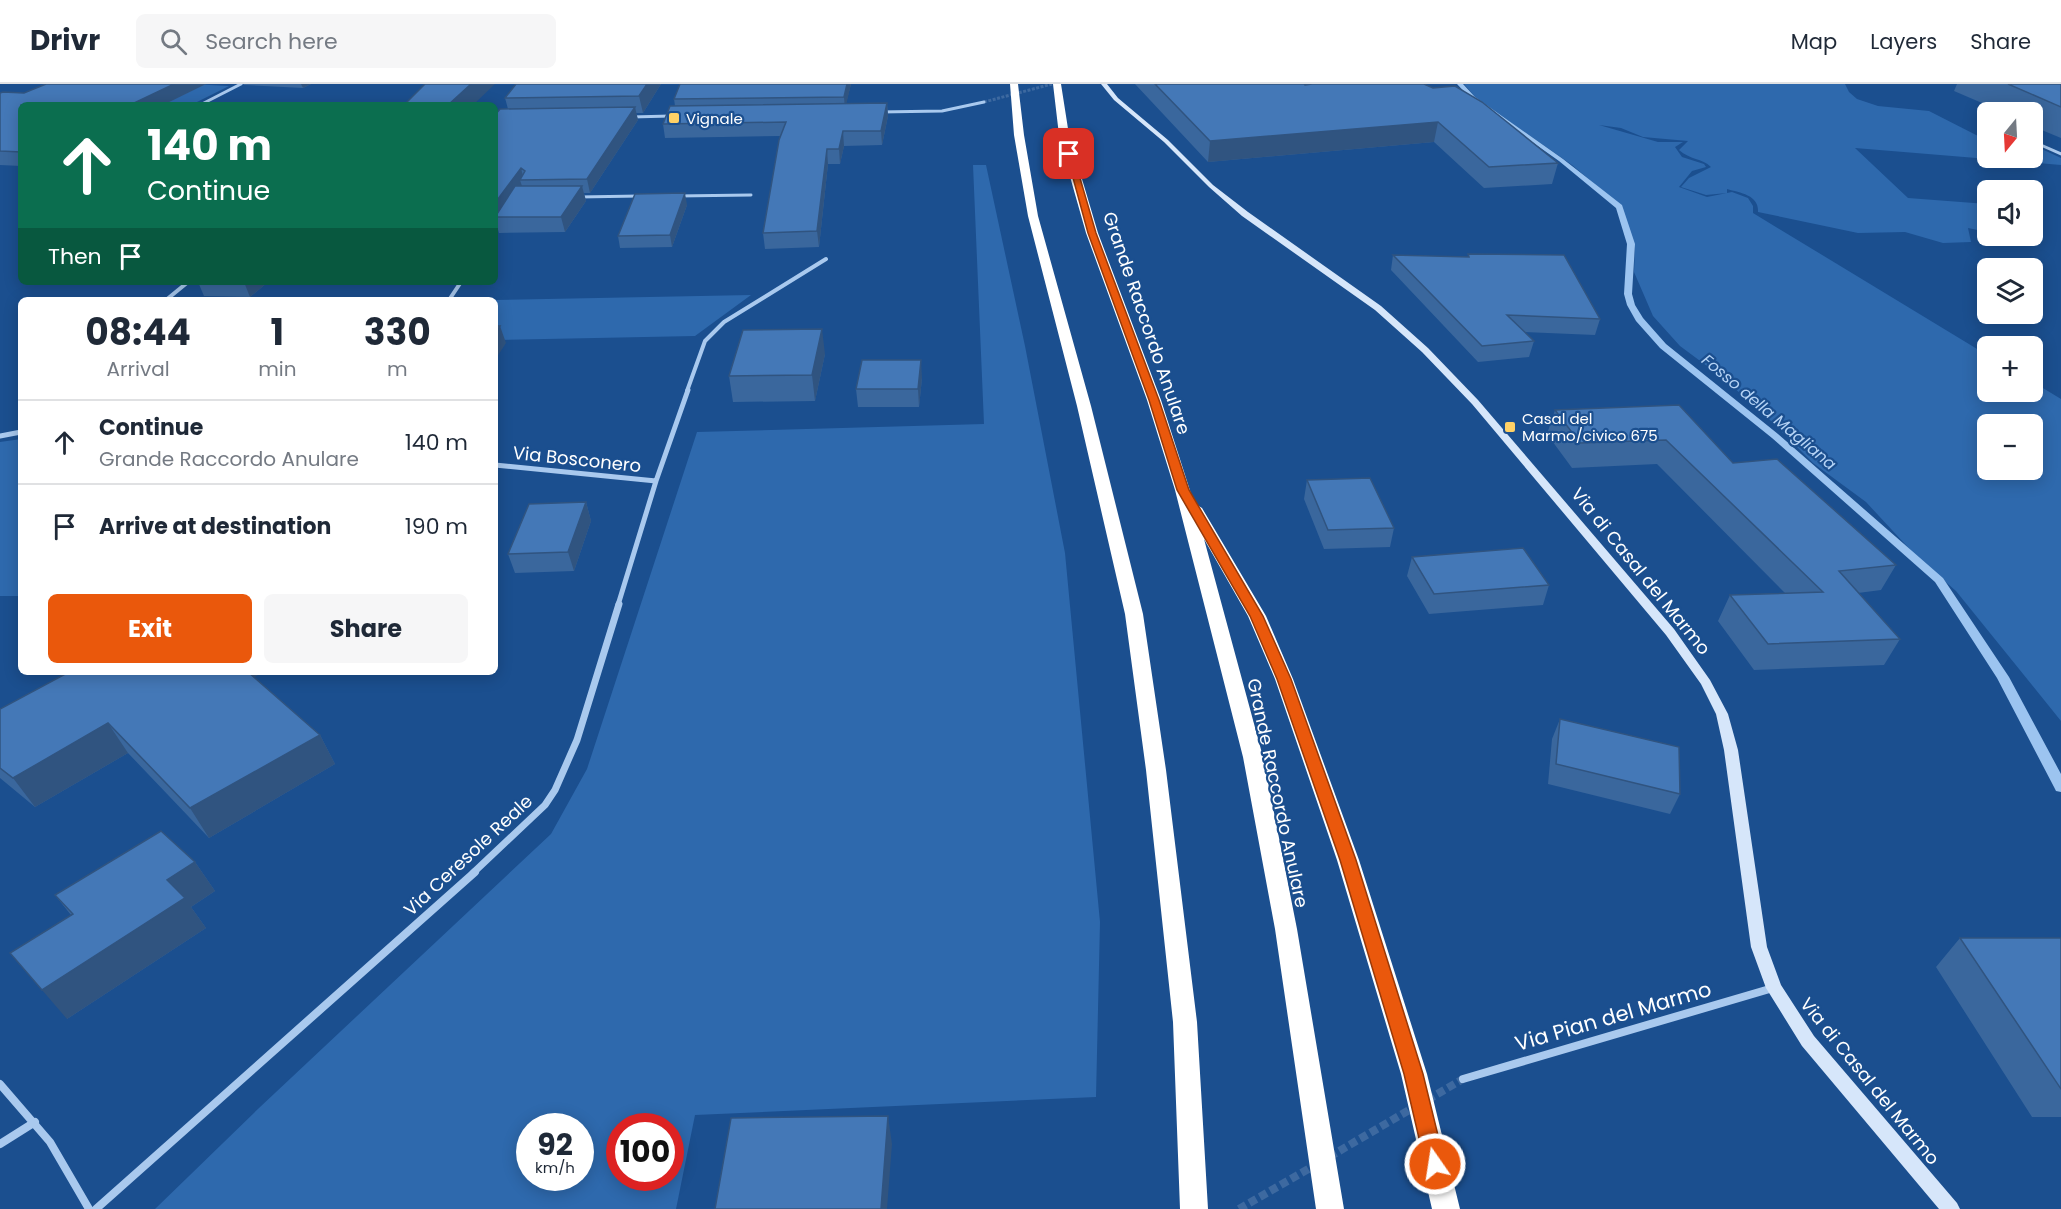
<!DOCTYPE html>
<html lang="en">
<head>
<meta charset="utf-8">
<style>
	body { margin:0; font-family:Poppins,sans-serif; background:#f6f6f7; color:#1f2937; height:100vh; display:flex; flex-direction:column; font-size:22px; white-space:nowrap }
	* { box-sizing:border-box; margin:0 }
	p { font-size:20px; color:#747a83 }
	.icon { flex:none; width:33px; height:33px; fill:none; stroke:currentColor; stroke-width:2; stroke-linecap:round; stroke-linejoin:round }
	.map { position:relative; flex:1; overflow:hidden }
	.side { position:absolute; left:18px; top:213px; width:480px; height:378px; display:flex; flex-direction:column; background:#fff; border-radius:9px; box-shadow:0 3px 15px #0003 }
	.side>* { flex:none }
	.hud { position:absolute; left:18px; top:18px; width:480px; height:183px; border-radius:9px; box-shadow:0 3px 15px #0003; background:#0b6e4f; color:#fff; overflow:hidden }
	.needle { width:39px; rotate:198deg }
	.fabs { position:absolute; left:1977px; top:18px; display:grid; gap:12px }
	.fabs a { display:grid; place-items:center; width:66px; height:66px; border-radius:9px; background:#fff; box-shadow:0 3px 15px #0003; font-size:30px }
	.speed { position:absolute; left:516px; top:1029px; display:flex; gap:12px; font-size:30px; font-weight:700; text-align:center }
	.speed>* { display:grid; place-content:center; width:78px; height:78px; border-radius:50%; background:#fff; box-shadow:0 3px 15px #0003; line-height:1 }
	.speed small { font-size:15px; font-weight:400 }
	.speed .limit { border:9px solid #d22; background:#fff; color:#111 }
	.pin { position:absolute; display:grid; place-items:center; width:51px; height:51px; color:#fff; margin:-26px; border-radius:12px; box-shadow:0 3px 9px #0006 }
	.me { position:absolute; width:66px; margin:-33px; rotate:347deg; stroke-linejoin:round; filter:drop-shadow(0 0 4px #0008) }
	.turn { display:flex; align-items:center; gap:21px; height:126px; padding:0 30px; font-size:27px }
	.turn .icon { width:78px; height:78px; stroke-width:2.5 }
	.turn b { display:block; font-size:42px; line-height:51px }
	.then { display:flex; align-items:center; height:57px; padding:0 30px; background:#0003; gap:12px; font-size:22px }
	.eta { display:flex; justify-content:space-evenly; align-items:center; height:102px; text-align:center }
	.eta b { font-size:36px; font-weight:700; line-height:42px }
	.button { display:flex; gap:12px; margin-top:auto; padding:12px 30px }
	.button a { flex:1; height:69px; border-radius:9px; background:#ea580c; color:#fff; font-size:24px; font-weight:700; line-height:69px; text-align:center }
	.button a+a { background:#f6f6f7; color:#1f2937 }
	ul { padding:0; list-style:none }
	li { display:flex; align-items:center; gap:18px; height:84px; padding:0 30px; border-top:2px solid #e0e1e3 }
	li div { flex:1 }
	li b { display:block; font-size:22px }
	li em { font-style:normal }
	header { display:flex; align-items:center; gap:36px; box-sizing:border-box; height:84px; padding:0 30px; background:#fff; border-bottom:2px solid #e0e1e3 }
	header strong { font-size:28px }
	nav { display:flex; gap:33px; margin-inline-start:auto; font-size:21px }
	.search { width:420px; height:54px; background:#f6f6f7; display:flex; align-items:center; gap:15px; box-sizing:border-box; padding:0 21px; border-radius:9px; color:#747a83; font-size:22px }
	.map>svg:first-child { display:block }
</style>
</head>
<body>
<header>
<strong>Drivr</strong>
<div class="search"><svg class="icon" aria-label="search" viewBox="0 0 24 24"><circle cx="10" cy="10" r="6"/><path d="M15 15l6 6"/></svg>Search here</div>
<nav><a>Map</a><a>Layers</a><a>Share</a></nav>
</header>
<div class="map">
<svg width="2061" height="1125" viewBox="0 0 2061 1125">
	<rect width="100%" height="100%" fill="#1b4f8f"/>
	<path fill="#2e69ad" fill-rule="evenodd" d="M191 0 229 2 191 21H100Z
		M1464 0H1845L1849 8 1857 15 1878 22 1929 27 1980 53H1987L1988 74H2032L2033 61 2061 74V81L1855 64 1908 114 1987 120V148L1968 144 1971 158 1943 159 1905 148 1858 149 1758 128C1759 111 1741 109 1727 105V109L1706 111 1681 103 1689 94 1711 83C1702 74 1690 76 1679 66L1688 57 1643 53 1621 44 1599 41 1658 58H1683L1675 63 1682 73 1704 80 1706 83 1692 87 1679 103 1707 113 1732 108 1748 114 1753 122V129L1987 271 1988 308H2032L2033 298 2061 315V637L1956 507 1917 473 1866 418 1813 379 1759 325 1715 288 1680 262 1653 232 1634 188 1635 164 1622 123 1572 81 1476 14ZM2032 340V386H1988V340Z
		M973 81H986L1025 262 1065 469 1100 838 1096 1013 695 1031 676 1125H155L259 1024 551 750 587 685 697 348 984 340ZM580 1042V1094H530V1042ZM670 1042V1094H620V1042Z
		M751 211 695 252 495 256V216Z
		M21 355V512H0V358Z"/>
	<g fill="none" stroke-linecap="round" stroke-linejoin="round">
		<path fill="#9cc4f0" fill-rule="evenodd" d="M1457 0H1463L1475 13 1563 75 1622 121 1635 160 1632 210 1635 221 1643 234 1666 260 1778 350 1943 494 2009 593 2061 690V708L2056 707 2054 703 1997 594 1935 498 1772 354 1660 264 1636 237 1627 221 1624 210 1627 160 1616 124 1559 77 1471 15Z"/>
		<path stroke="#3d69a0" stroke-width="3" stroke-dasharray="3 1.5" stroke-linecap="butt" d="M984 18 1052 0"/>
		<path stroke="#3d69a0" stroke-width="8" stroke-dasharray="8 4" stroke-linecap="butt" d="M1427 1016 1463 995
			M1329 1073 1416 1022
			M1239 1125 1317 1080"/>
		<path stroke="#a9c9ee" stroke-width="3" d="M200 21 241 0
			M880 28 942 27 984 18
			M631 33 671 32
			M2034 58 2061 70
			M677 112 751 111
			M578 113 640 112"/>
		<path stroke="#a9c9ee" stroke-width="4" d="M166 216 188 198
			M449 216 461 198
			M687 307 705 257 724 238 826 175"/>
		<path stroke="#a9c9ee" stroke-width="5" d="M0 352 21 348
			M495 381 656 397
			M618 521 656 397 688 306"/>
		<path stroke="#a9c9ee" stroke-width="7" d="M473 789 545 721 555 706 577 656 619 520"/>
		<path stroke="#a9c9ee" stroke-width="8" d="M1463 995 1773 904
			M0 1000 50 1058 89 1125
			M0 1060 35 1038
			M96 1125 475 788"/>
		<path fill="#d6e6fa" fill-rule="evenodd" d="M1101 0H1107L1118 14 1168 56 1213 101 1248 128 1381 222 1428 264 1478 316 1674 545 1710 596 1728 630 1738 666 1767 863 1781 901 1814 952 1957 1119 1960 1125H1939L1802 962 1766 904 1751 863 1724 666 1716 630 1701 600 1666 551 1472 320 1422 268 1375 226 1242 132 1209 103 1164 58 1114 16Z"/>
		<path fill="#fff" fill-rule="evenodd" d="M1010 0H1018L1024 51 1038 132 1091 322 1143 530 1166 686 1197 938 1208 1125H1180L1173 938 1146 686 1125 530 1077 322 1028 132 1014 51Z
			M1053 0H1061L1069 51 1098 149 1161 316 1194 419 1202 424 1266 532 1293 595 1359 776 1427 990 1460 1125H1432L1401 990 1337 776 1275 595 1248 532 1204 455 1263 673 1297 845 1344 1125H1316L1275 845 1243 673 1175 406 1147 316 1086 149 1069 89 1059 51Z"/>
	</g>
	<path fill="#3a679d" d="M46 0H206L163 21H21V82L0 81V9H24Z
		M243 0H311L303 4 244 1Z
		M661 0 643 29H636L638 36 590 109H584L586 117 565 148 499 149 496 139 495 140V31L508 25 505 14Z
		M680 0H851L846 19H887L888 32 882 61 844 62 840 80H828L819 163 765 165 763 149 780 52 665 54 663 40 675 22 674 15Z
		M1135 0H1304L1305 1 1424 0 1558 79 1552 100 1484 104 1434 58 1208 78Z
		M1957 0H2061V54L2032 42V28H2003L1954 7Z
		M687 121 672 163 620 164 618 152Z
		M1468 170 1600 235 1595 251 1524 248 1534 257 1529 273 1478 278 1391 186 1393 171 1468 173Z
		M198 198H268L250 213 204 212Z
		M825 270 815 317 733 318 729 292Z
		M922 294 919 323H858L856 305Z
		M1679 321 1733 379 1896 481 1881 506 1858 509 1900 555 1884 581 1754 586 1718 537 1730 511 1785 509 1657 380 1572 384 1547 350 1555 326Z
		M1307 396 1394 444 1390 463 1324 465 1304 415Z
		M586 418 591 437 574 487 515 489 508 470Z
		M1412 473 1549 501 1543 521 1429 530 1407 492Z
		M69 588H263L254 593 320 651 335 680 209 754 128 669 35 723 0 694V625Z
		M1560 635 1680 710 1670 730 1548 700 1552 655Z
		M195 778 215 807 191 823 206 844 67 935 71 831 55 811Z
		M1960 854H2061V1033H2032L1936 883Z"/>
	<path fill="#305480" d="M174 0H206L163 21H130Z
		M301 0H311L303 4Z
		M471 0H495L473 21H448Z
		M647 0H661L643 29 639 12Z
		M847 0H851L845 26 844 13Z
		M887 19 888 32 882 61 881 47Z
		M635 23 638 36 590 109 587 95Z
		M1438 38 1434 58 1208 78 1210 57Z
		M843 47 844 62 840 80 839 65Z
		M827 65 828 80 819 163 817 147Z
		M521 84 524 96H520L522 102 495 133V119Z
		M582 102 586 117 565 148 561 133Z
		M685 109 687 121 672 163 670 151Z
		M244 198H268L250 213Z
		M500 242 506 259 495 276V250Z
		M822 245 825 270 815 317 812 291Z
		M921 276 922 294 919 323 918 305Z
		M586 418 591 437 574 487 568 468Z
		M238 588H263L244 599Z
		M108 639 128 669 35 723 13 694Z
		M320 651 335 680 209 754 190 724Z
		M195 778 215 807 191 823 206 844 67 935 42 906 167 796Z
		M888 1032 892 1060 887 1125H881Z"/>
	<path fill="#4478b7" stroke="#305480" stroke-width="1.5" d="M46 0H174L130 21H21V68L0 67V9L3 8 24 9Z
		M425 0H471L448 21H404Z
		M516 0H647L639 12 505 14Z
		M680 0H847L844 13 674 15Z
		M1155 0H1304L1305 1 1312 0H1424L1433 4 1455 2 1482 18 1558 79 1489 83 1438 38 1210 57Z
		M2008 0H2061V23Z
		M887 19 881 47H843L839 65H827L817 147 763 149 779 56 786 38 663 40 670 22Z
		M635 23 587 95 520 96 525 87 521 84 495 119V31L500 25Z
		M515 102H582L561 133H495Z
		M685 109 670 151 618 152 635 110Z
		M1468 170 1564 171 1600 235 1507 231 1534 257 1482 262 1393 171 1469 173Z
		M495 242H500L495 250Z
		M822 245 812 291 729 292 743 246Z
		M862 276H921L918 305H856Z
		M1679 321 1733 379 1777 375 1896 481 1839 487 1900 555 1768 560 1730 511 1823 508 1666 356 1580 359 1555 326Z
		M1370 394 1394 444 1328 446 1307 396Z
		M586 418 568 468 508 470 529 420Z
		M1523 464 1549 501 1434 510 1412 473Z
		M69 588H248L320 651 190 724 108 639 13 694 0 684V625Z
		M1560 635 1679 663 1680 710 1556 680Z
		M161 747 195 778 167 796 185 814 42 906 10 869 73 830 55 811Z
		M1960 854H2061V1005Z
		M888 1032 881 1125H715L731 1034Z"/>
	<path fill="#ea580c" stroke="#983908" stroke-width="1.5" d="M1066 68 1073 70 1096 149 1159 316 1189 406 1263 532 1291 595 1356 776 1423 990 1445 1080 1442 1087 1435 1090 1428 1087 1425 1080 1404 990 1340 776 1277 595 1250 532 1177 406 1149 316 1088 149Z"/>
	<g fill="#ffd166" stroke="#1b4f8f" stroke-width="2">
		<rect x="668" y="28" width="12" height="12" rx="3"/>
		<rect x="1504" y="337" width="12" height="12" rx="3"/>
	</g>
	<g text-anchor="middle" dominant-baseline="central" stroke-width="4.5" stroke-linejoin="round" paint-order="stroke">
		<g font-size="15" fill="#fff" stroke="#1b4f8f" text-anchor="start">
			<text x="686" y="34">Vignale</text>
			<text x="1522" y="334">Casal del<tspan x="1522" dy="17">Marmo/civico 675</tspan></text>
		</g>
		<g font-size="16" font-style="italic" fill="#b5d3f5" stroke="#1b4f8f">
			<text transform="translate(1769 328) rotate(40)">Fosso della Magliana</text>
		</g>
		<g font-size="18" fill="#fff" stroke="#1b4f8f">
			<text transform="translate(1147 239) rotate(71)">Grande Raccordo Anulare</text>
			<text transform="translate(577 375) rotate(6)">Via Bosconero</text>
			<text transform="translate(1641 487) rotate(51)">Via di Casal del Marmo</text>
			<text transform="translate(1278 709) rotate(78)">Grande Raccordo Anulare</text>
			<text transform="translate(468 771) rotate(-43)">Via Ceresole Reale</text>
			<text transform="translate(1870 997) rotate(51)">Via di Casal del Marmo</text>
		</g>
		<g font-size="21" fill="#fff" stroke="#1b4f8f">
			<text transform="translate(1613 932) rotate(-16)">Via Pian del Marmo</text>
		</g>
	</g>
</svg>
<div class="fabs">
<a><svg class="needle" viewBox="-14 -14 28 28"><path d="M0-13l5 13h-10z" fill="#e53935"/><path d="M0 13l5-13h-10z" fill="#747a83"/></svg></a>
<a><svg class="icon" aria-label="sound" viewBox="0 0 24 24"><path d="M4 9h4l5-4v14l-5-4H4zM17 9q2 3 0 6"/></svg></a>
<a><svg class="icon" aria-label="layers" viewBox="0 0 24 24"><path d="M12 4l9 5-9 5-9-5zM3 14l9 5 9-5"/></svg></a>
<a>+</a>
<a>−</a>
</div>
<div class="speed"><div>92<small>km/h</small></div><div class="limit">100</div></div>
<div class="pin" style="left:1069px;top:70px;background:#d93025"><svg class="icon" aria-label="arrive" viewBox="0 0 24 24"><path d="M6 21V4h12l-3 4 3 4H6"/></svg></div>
<svg class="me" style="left:1435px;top:1080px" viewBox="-20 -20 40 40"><circle r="17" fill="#ea580c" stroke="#fff" stroke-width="3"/><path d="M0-11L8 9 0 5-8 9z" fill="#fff"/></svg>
<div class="hud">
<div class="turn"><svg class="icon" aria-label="ahead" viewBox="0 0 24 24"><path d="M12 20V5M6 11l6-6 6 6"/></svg><div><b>140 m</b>Continue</div></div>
<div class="then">Then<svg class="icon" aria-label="arrive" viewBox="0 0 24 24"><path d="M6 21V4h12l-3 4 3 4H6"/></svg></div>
</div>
<section class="side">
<div class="eta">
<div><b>08:44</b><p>Arrival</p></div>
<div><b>1</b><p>min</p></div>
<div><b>330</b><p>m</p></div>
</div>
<ul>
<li><svg class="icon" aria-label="ahead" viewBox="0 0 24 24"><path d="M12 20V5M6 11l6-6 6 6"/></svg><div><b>Continue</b><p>Grande Raccordo Anulare</p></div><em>140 m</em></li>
<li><svg class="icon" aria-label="arrive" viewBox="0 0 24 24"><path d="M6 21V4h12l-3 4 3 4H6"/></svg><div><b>Arrive at destination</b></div><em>190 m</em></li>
</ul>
<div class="button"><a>Exit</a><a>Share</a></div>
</section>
</div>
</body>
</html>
